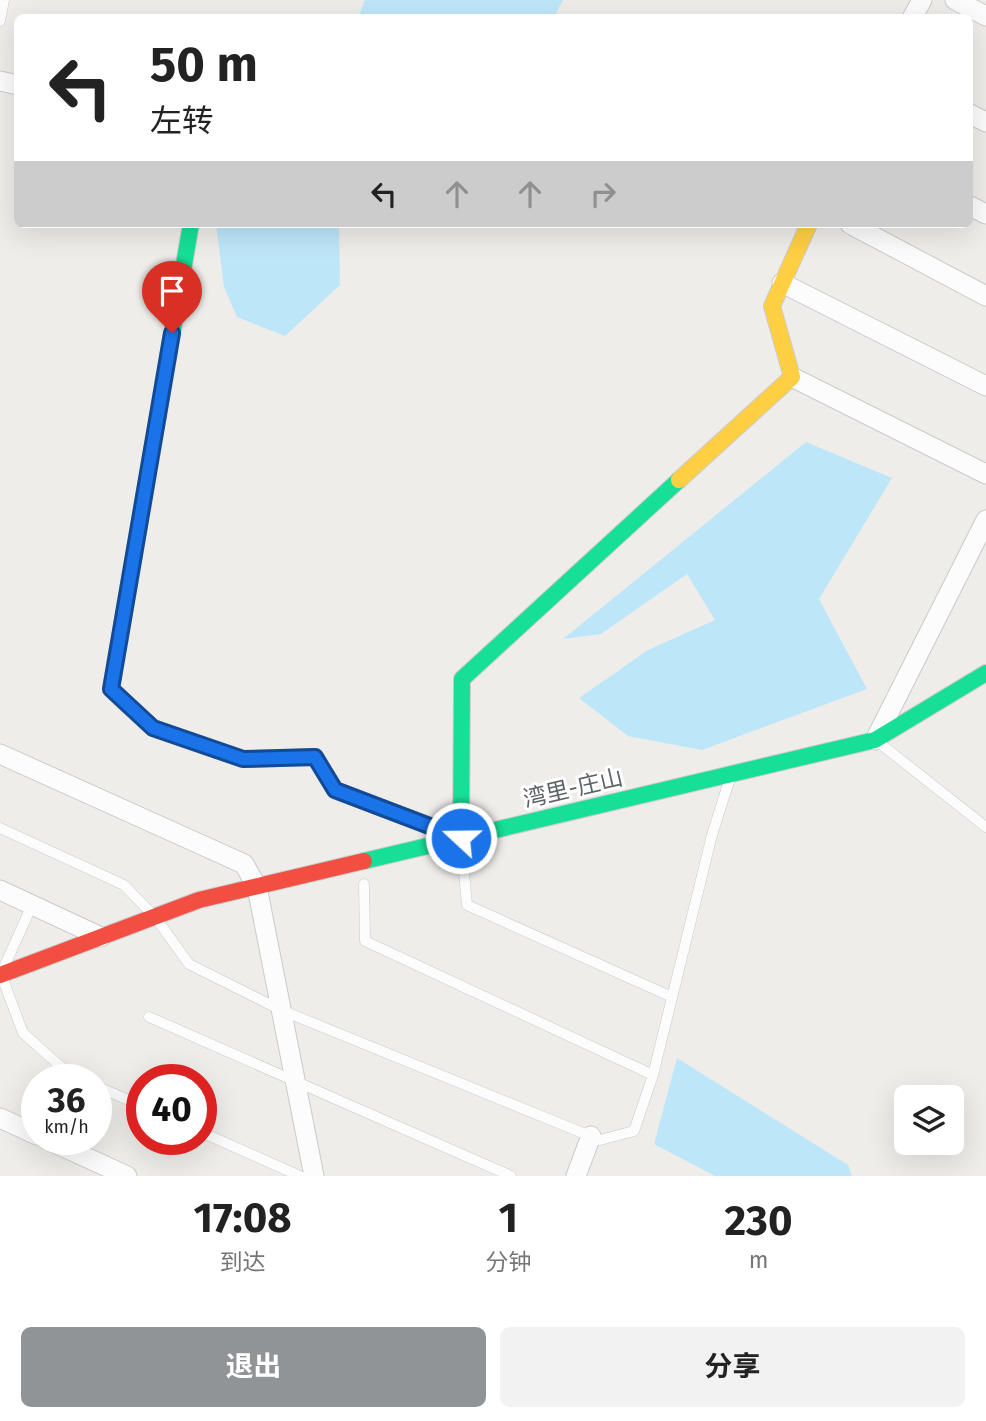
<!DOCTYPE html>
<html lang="zh">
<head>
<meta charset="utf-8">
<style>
	body { margin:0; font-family:"Fira Sans","Noto Sans SC",sans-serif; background:#f2f2f2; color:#222; height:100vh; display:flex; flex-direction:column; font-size:26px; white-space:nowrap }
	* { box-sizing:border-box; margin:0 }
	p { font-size:23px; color:#767676 }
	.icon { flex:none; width:38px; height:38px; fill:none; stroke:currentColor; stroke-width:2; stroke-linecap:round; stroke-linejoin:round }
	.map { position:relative; height:1176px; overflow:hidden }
	.details { display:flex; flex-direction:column; background:#fff; flex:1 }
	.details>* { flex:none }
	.top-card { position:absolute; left:14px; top:14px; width:959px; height:214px; border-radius:10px; box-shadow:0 7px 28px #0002; background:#fff; color:#222; overflow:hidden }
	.fabs { position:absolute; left:894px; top:1085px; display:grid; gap:14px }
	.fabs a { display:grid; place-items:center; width:70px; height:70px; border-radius:10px; background:#fff; box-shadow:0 7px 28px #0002; font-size:35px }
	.speed { position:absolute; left:21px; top:1064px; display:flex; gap:14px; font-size:35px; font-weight:700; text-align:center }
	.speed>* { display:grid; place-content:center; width:91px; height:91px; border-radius:50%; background:#fff; box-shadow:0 7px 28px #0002; line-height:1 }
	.speed small { font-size:18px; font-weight:400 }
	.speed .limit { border:10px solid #d22; background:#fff; color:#111 }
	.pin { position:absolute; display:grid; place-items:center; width:60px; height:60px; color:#fff; margin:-72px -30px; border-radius:50% 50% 50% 0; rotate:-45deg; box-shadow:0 0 7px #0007 }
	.pin .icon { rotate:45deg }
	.me { position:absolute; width:77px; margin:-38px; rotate:291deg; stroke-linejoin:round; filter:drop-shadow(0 0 5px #0008) }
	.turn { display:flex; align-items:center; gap:24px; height:147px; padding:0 21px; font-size:32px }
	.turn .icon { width:91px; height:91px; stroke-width:2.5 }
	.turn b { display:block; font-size:49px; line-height:60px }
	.lanes { display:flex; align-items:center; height:66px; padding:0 21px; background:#0003; justify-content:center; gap:35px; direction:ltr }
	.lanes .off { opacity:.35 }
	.eta { display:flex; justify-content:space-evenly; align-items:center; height:119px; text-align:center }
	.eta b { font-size:42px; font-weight:700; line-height:49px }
	.action { display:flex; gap:14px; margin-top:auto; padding:14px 21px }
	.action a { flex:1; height:80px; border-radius:10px; background:#919496; color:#fff; font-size:28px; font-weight:700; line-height:80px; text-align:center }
	.action a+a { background:#f2f2f2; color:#222 }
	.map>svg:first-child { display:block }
</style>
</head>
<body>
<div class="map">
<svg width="986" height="1176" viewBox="0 0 986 1176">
	<rect width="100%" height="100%" fill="#efedea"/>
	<path fill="#bee6f9" d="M365 0H563L554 17H358Z
		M216 224H339L340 285 285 336 237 317 224 287Z
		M806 442 892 478 819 599 867 689 702 750 628 736 579 698 648 650 715 620 687 574 601 634 563 639Z
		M677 1058 848 1165 852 1176H715L654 1144Z"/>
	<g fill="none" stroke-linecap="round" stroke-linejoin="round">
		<defs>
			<path id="lane" d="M0 21 4 0
				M878 742 986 827
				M0 828 124 885 155 917 189 964 281 1010 600 1140 634 1131 653 1075 365 941 364 884
				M461 839 467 905 672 997
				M32 905 1 974 23 1033 69 1074 83 1080
				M149 1017 511 1176
				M653 1075 712 835 730 778
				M96 1086 142 1106
				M201 1132 300 1176"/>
			<path id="street" d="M955 0 986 16
				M912 18 922 0
				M0 81 18 85
				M970 114 986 122
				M970 206 986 214
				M850 224 986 296
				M782 283 986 386
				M792 377 986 474
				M875 740 986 520
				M0 754 244 864 257 887 314 1176
				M0 890 101 937
				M0 1118 37 1135
				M46 1139 127 1176
				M576 1176 591 1136"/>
			<path id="fast" d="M120 698 111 689 191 224
				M382 808 461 838 462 679 679 480
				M364 861 875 740 986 673"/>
			<path id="slow" d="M679 480 792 377 772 306 809 224
				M120 698 153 728 243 759 315 757 335 790 382 808"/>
			<path id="jam" d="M0 975 199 900 364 861"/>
		</defs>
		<use href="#lane" stroke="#cacacb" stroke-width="11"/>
		<use href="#street" stroke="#cacacb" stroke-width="21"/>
		<use href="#fast" stroke="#cbcbcc" stroke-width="18"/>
		<use href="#slow" stroke="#cbcbcc" stroke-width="18"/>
		<use href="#jam" stroke="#cbcbcc" stroke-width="18"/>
		<use href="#lane" stroke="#fdfcfc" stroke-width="10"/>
		<use href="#street" stroke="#fdfcfc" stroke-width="19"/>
		<use href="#fast" stroke="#16e098" stroke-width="16"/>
		<use href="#slow" stroke="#ffcf43" stroke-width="16"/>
		<use href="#jam" stroke="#f24e42" stroke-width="16"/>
	</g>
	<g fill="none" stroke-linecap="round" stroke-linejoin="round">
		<defs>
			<path id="route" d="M172 333 111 689 153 728 243 759 315 757 335 790 461 838"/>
		</defs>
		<use href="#route" stroke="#114b97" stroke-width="18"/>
		<use href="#route" stroke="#1a73e8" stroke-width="12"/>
	</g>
	<g text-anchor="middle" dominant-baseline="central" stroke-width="6" stroke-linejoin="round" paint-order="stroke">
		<g font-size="23" fill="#5e6468" stroke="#fff">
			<text transform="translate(573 788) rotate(-13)">湾里-庄山</text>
		</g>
	</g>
</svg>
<div class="fabs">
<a><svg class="icon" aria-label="layers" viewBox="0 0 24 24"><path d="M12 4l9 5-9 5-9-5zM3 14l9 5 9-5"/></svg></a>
</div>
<div class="speed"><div>36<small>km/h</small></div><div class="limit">40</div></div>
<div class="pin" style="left:172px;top:333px;background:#d93025"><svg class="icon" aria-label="arrive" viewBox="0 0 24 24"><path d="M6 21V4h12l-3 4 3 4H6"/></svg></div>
<svg class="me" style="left:461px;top:838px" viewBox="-20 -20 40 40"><circle r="17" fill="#1a73e8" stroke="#fff" stroke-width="3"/><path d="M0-11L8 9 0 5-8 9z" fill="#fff"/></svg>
<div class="top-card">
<div class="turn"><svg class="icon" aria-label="left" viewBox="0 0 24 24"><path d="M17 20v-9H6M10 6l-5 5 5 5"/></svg><div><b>50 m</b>左转</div></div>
<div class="lanes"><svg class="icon" aria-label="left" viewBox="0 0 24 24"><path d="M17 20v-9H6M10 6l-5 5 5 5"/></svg><svg class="icon off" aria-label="ahead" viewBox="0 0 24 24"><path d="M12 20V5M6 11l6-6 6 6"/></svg><svg class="icon off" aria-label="ahead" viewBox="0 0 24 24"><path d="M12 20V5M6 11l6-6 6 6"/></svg><svg class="icon off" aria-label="right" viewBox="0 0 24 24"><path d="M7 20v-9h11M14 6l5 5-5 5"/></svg></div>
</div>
</div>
<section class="details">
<div class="eta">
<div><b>17:08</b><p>到达</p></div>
<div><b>1</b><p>分钟</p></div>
<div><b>230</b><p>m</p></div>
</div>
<div class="action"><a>退出</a><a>分享</a></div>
</section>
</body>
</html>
